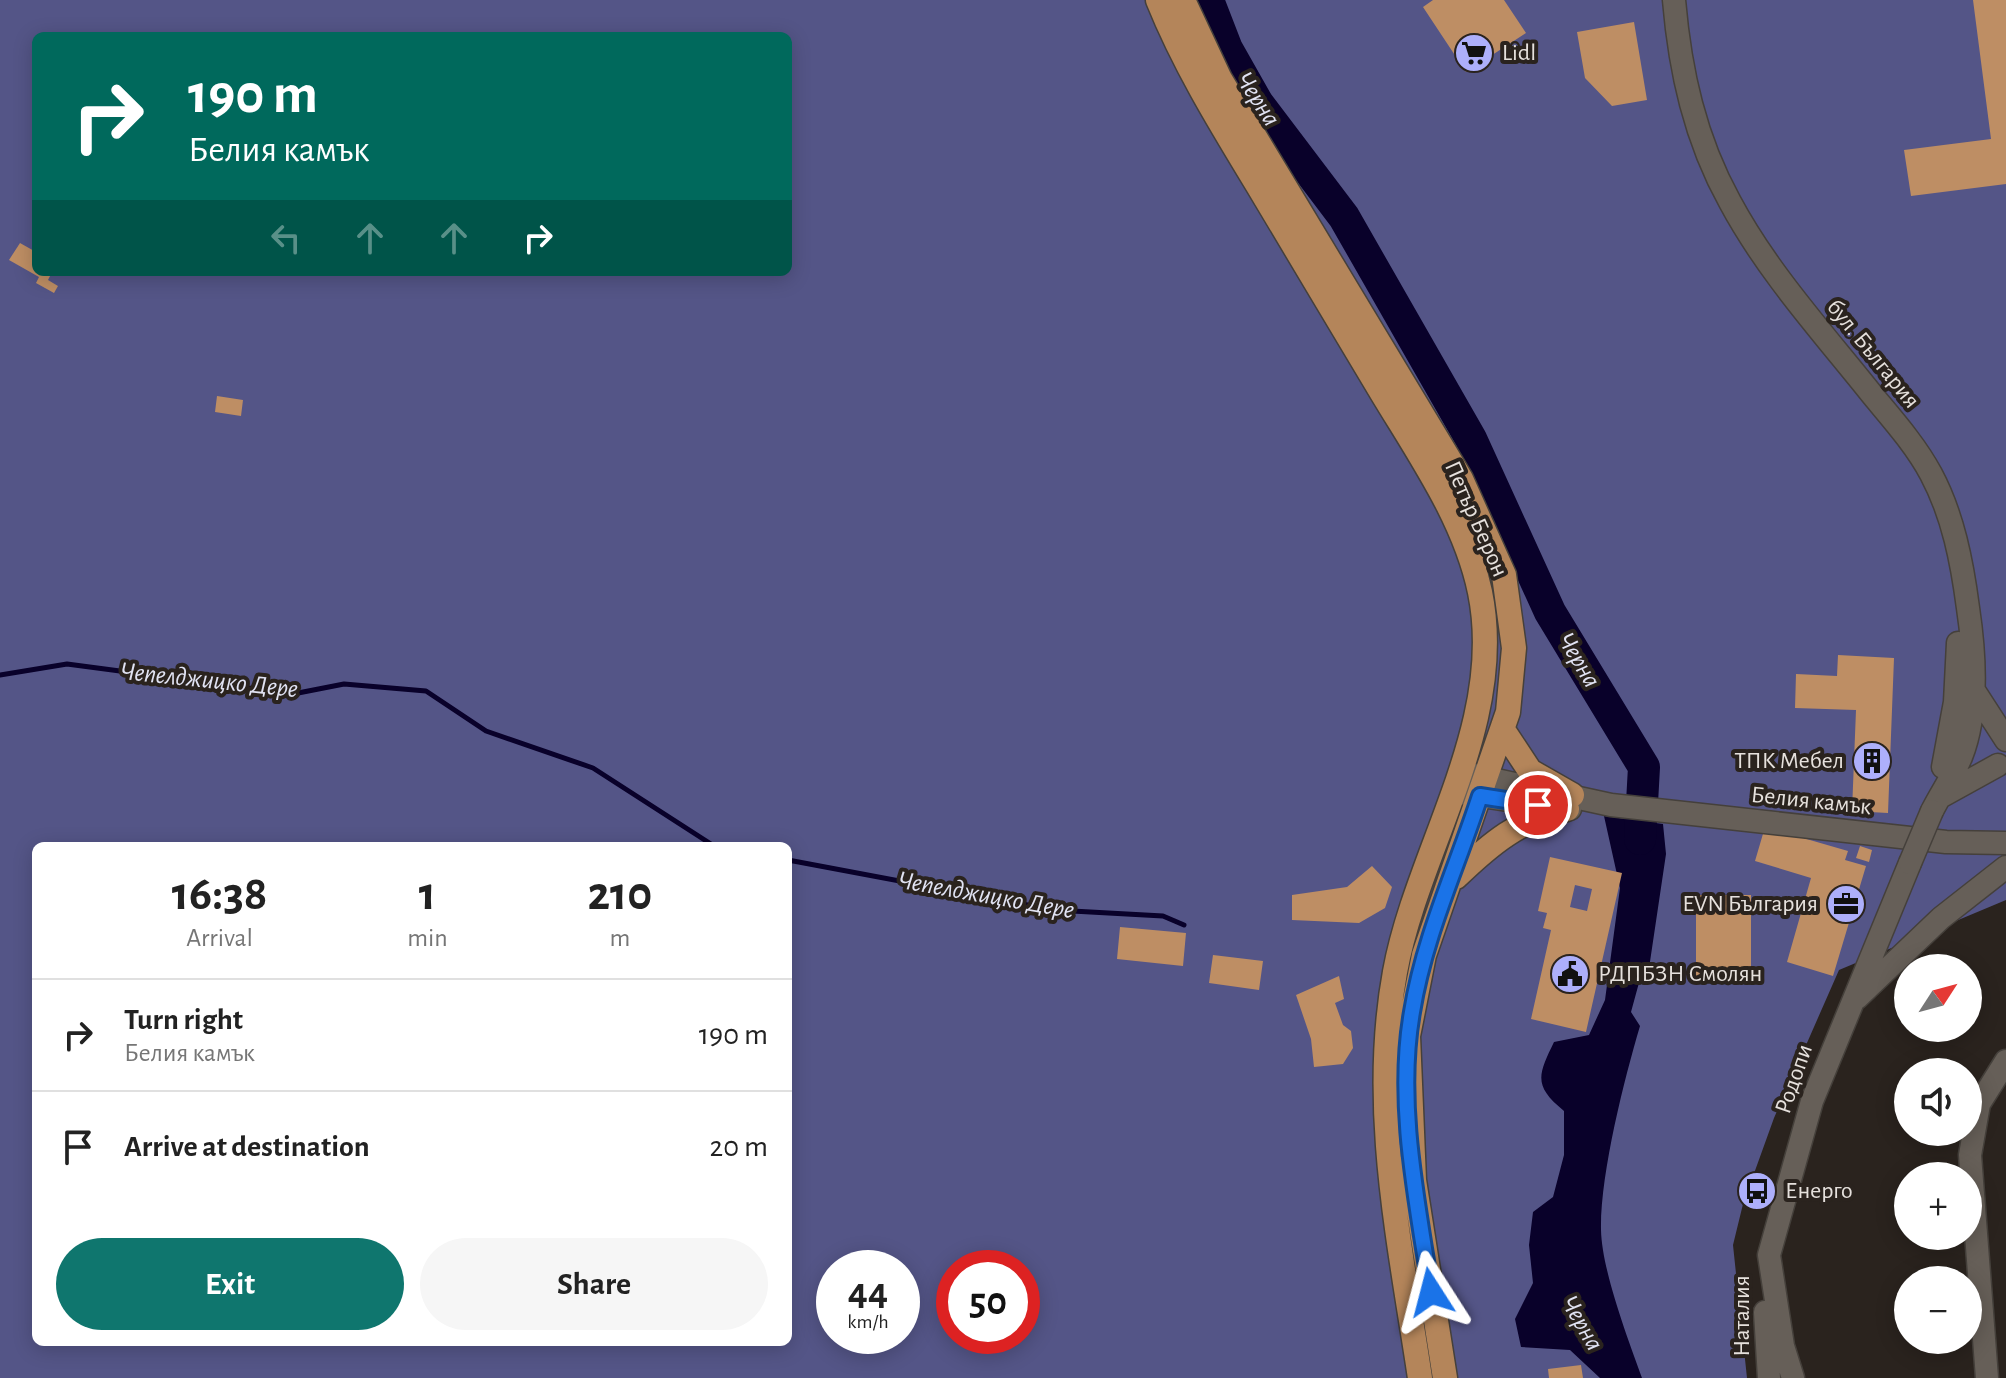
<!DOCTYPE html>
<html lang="en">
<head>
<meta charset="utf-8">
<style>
	body { margin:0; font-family:"Alegreya Sans",sans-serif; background:#f6f6f6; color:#222; height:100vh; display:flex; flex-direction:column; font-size:30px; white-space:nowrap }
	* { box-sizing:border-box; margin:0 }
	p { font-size:26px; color:#767676 }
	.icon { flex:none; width:44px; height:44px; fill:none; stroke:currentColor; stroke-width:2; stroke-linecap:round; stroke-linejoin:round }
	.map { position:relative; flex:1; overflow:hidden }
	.side { position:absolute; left:32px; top:842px; width:760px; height:504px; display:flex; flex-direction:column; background:#fff; border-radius:12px; box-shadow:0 4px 20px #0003 }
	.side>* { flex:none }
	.top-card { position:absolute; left:32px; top:32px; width:760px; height:244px; border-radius:12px; box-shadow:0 4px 20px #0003; background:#00695c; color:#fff; overflow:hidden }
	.needle { width:52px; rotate:54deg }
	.tools { position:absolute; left:1894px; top:954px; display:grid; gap:16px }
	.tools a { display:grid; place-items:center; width:88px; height:88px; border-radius:50%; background:#fff; box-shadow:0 4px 20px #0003; font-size:40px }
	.speed { position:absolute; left:816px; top:1250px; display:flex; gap:16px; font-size:40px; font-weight:700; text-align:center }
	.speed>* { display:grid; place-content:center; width:104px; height:104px; border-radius:50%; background:#fff; box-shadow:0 4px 20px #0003; line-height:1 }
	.speed small { font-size:20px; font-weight:400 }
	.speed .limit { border:12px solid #d22; background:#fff; color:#111 }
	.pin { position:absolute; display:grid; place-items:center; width:68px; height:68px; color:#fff; margin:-34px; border:4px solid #fff; border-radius:50%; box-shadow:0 2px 8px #0007 }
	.me { position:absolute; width:88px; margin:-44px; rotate:351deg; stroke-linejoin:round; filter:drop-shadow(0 0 6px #0008) }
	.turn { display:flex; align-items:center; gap:28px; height:168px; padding:0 24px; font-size:36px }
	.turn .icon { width:104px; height:104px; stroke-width:2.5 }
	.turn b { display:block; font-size:56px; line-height:68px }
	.lanes { display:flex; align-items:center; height:76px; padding:0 24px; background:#0003; justify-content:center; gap:40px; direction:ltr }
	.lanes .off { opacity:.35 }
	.eta { display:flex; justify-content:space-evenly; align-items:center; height:136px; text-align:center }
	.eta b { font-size:48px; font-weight:700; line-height:56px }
	.action { display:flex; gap:16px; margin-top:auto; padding:16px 24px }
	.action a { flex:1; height:92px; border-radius:48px; background:#0f766e; color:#fff; font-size:32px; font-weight:700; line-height:92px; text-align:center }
	.action a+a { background:#f6f6f6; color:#222 }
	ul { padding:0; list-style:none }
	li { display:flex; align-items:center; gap:24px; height:112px; padding:0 24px; border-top:2px solid #e0e0e0 }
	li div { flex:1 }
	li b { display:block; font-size:30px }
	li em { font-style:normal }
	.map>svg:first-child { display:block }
</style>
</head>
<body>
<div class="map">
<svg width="2006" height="1378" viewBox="0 0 2006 1378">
	<rect width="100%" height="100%" fill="#2a231e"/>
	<path fill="#545587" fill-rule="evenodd" d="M0 0H2006V900L1839 970 1774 1118 1743 1204 1733 1245 1747 1378H0ZM36 36H788V272H36ZM36 846H788V1342H36ZM834 1268H902V1336H834ZM954 1268H1022V1336H954Z"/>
	<path fill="#09012a" d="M1604 816 1663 824 1666 854 1648 975 1640 979 1631 1012 1640 1026C1624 1080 1600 1175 1601 1230 1602 1271 1628 1339 1642 1378H1600L1570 1350 1521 1347 1515 1319 1533 1283 1529 1245 1533 1212 1553 1197 1564 1155V1111C1533 1086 1538 1075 1554 1042L1589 1035 1605 1000 1620 888Z"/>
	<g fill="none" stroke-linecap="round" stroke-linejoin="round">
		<path stroke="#09012a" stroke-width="5" d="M0 675 67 664 293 694 344 684 426 691 486 731 593 768 714 846
			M788 860 1054 910 1163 916 1184 925"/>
		<path stroke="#09012a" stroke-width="32" d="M1208 0 1227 49 1257 102 1344 217 1471 439 1550 612 1644 767 1640 839"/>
	</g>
	<path fill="#be8e64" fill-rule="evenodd" d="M1433 0H1504L1526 33 1466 72 1423 7Z
		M1973 0H2006V184L1911 196 1904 150 1991 139Z
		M1634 22 1647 100 1612 106 1585 78 1577 32Z
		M20 243 36 252V272H52L48 280 58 286 54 293 36 283 39 277 9 260Z
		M217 396 243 400 241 416 215 412Z
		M1838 655 1894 658 1888 813 1852 811 1856 710 1795 708 1796 674 1837 676Z
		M1765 827 1848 851 1845 860 1866 866 1833 976 1787 962 1811 878 1755 861Z
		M1860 846 1872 850 1869 862 1856 858Z
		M1550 857 1622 873 1586 1032 1531 1019 1551 930 1543 928 1547 913 1538 911ZM1575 885 1592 889 1587 911 1570 907Z
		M1372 866 1392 887 1385 908 1359 923 1292 920V895L1347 887Z
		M1696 895H1751V980L1696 979Z
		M1120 927 1186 933 1183 966 1117 959Z
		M1213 955 1263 961 1259 990 1209 983Z
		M1339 976 1344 999 1335 1003 1343 1025 1351 1031 1353 1048 1343 1064 1314 1067 1311 1039 1296 995Z
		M1581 1365 1583 1378H1549L1548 1369Z"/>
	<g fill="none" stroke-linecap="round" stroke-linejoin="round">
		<defs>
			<path id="minor" d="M1674 0C1680 71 1695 139 1730 202 1768 273 1824 334 1874 397 1894 421 1916 446 1931 474 1953 515 1962 562 1968 608 1975 655 1979 712 1961 757 1953 776 1941 793 1932 811
				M1973 689 2006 740
				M1943 767 1955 702 1958 643
				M1469 774 1611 805 1946 842 2006 843
				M1461 793 1570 809
				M1940 797 1998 765
				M1857 998 1941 918 2006 867
				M1765 1312 1769 1378
				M1793 1378 1783 1346 1769 1255 1812 1101 1910 863
				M1987 1378 1970 1155 1979 1104 2006 1061"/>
			<path id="major" d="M1158 0C1185 67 1223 128 1260 189 1301 257 1341 325 1382 393 1420 456 1465 520 1480 592 1507 724 1417 850 1395 972 1370 1108 1400 1244 1420 1378
				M1183 0 1220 79 1461 479 1504 575 1514 648 1508 712 1424 955 1408 1036 1414 1180 1445 1378
				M1503 730 1530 771 1572 795
				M1456 877C1490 844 1520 819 1567 809"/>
		</defs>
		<use href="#minor" stroke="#45403b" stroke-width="25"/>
		<use href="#major" stroke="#45403b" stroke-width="27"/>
		<use href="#minor" stroke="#665f58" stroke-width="22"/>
		<use href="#major" stroke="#b4855a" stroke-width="24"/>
		<defs>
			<path id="minor-bridge" d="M1910 863 1932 811"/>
		</defs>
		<use href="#minor-bridge" stroke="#45403b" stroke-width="25" stroke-linecap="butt"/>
		<use href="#minor-bridge" stroke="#665f58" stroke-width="22"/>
	</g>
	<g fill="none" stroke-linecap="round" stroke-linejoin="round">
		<defs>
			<path id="route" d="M1431 1292C1417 1201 1396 1103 1412 1012 1424 937 1457 867 1480 796L1538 805"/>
		</defs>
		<use href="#route" stroke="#114b97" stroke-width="20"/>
		<use href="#route" stroke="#1a73e8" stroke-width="14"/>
	</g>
	<defs>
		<symbol id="supermarket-disc" viewBox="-11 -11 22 22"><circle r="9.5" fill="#adaffb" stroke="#2a231e"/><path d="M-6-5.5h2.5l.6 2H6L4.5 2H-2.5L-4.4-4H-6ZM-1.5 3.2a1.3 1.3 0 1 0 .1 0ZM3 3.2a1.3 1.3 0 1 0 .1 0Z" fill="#111"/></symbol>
		<symbol id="building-disc" viewBox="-11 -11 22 22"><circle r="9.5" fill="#adaffb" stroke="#2a231e"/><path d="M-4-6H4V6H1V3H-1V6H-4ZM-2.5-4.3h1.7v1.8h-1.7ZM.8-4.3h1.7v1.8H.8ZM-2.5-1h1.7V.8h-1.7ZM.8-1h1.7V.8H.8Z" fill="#111"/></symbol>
		<symbol id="office-disc" viewBox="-11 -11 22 22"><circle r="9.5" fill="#adaffb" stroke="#2a231e"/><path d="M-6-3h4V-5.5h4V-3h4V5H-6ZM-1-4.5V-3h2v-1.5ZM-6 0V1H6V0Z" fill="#111"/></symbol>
		<symbol id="civic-disc" viewBox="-11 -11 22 22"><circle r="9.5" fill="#adaffb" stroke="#2a231e"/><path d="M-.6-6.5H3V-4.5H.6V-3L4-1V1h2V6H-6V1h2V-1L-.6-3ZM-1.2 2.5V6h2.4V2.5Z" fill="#111"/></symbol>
		<symbol id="bus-disc" viewBox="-11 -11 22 22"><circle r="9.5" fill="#adaffb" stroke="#2a231e"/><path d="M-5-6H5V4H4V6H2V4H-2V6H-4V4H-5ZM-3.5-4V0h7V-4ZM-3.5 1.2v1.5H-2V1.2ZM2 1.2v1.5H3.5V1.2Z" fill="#111"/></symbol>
	</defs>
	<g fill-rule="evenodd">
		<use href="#supermarket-disc" x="1452" y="31" width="44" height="44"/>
		<use href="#building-disc" x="1850" y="739" width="44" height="44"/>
		<use href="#office-disc" x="1824" y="882" width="44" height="44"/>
		<use href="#civic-disc" x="1548" y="952" width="44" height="44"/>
		<use href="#bus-disc" x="1735" y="1169" width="44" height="44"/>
	</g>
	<g text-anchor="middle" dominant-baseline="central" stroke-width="8" stroke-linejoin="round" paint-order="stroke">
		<g font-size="24" fill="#e6e1dd" stroke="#2a231e" text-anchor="start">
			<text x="1502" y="53">Lidl</text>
			<text x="1844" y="761" text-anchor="end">ТПК Мебел</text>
			<text x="1818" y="904" text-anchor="end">EVN България</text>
			<text x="1598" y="974">РДПБЗН Смолян</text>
			<text x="1785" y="1191">Енерго</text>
		</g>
		<g font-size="24" fill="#e6e1dd" stroke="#2a231e">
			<text transform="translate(1873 354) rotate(51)">бул. България</text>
			<text transform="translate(1476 519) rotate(66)">Петър Берон</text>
			<text transform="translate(1811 801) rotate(6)">Белия камък</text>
			<text transform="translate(1794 1079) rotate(-71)">Родопи</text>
			<text transform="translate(1742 1316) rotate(-90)">Наталия</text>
		</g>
		<g font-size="26" font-style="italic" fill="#e1e3f3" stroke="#2a231e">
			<text transform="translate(1258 99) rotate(57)">Черна</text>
			<text transform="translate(1579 660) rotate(59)">Черна</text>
			<text transform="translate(209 680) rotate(6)">Чепелджицко Дере</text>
			<text transform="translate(986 895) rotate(10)">Чепелджицко Дере</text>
			<text transform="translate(1582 1323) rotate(60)">Черна</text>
		</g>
	</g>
</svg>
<div class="tools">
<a><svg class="needle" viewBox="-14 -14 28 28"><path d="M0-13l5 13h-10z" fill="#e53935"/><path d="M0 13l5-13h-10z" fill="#767676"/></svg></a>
<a><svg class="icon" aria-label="sound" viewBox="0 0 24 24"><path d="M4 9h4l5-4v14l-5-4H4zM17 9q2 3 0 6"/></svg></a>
<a>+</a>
<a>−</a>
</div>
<div class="speed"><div>44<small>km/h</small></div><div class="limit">50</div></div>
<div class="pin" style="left:1538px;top:805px;background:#d93025"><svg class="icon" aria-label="arrive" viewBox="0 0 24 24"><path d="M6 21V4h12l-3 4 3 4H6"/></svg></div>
<svg class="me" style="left:1431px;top:1292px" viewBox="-20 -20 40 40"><path d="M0-17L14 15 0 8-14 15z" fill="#1a73e8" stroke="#fff" stroke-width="4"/></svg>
<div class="top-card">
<div class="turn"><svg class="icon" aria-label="right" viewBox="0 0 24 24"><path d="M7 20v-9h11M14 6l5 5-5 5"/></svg><div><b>190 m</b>Белия камък</div></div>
<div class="lanes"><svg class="icon off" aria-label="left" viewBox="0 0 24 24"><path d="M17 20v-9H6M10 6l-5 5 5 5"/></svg><svg class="icon off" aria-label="ahead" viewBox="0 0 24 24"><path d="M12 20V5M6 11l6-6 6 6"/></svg><svg class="icon off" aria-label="ahead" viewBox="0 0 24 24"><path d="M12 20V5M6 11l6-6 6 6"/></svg><svg class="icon" aria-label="right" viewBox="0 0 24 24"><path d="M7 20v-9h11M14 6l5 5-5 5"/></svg></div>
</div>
<section class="side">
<div class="eta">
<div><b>16:38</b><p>Arrival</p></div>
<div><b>1</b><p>min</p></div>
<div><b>210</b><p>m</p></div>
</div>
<ul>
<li><svg class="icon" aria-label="right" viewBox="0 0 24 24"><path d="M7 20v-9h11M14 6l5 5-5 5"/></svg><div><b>Turn right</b><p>Белия камък</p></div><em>190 m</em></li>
<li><svg class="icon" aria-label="arrive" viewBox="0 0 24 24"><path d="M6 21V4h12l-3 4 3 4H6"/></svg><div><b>Arrive at destination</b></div><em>20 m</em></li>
</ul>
<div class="action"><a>Exit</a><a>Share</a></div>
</section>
</div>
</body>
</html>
